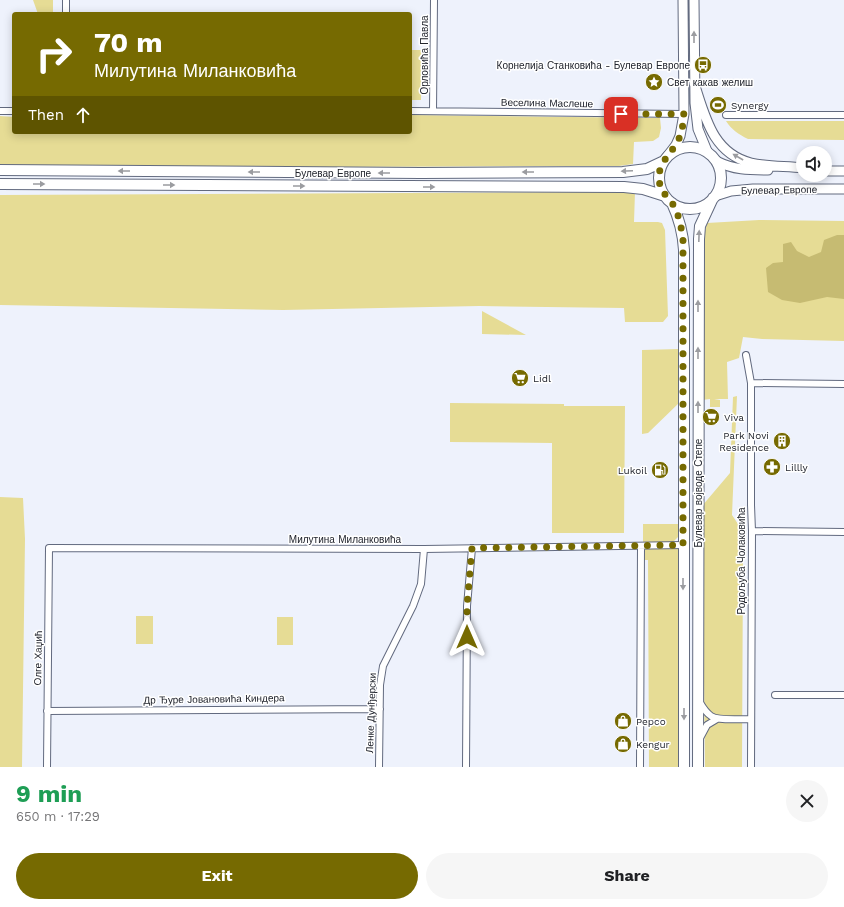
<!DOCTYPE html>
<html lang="en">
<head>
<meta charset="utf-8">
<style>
	body { margin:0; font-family:"Work Sans",sans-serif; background:#f6f6f6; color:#202124; height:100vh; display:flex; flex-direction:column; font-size:15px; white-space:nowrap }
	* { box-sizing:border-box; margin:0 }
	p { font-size:13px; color:#757577 }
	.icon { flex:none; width:22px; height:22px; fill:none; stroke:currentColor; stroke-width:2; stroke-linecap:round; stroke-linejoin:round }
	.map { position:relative; height:767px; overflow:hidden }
	.drawer { display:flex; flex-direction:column; background:#fff; flex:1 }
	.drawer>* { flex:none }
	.top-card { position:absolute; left:12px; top:12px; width:400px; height:122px; border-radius:4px; box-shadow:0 2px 10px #0003; background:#766a01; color:#fff; overflow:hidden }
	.controls { position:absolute; left:796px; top:146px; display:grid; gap:8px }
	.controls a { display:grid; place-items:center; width:36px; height:36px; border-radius:50%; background:#fff; box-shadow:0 2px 10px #0003; font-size:20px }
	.pin { position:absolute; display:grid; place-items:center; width:34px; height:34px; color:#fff; margin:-17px; border-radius:8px; box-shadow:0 2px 6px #0006 }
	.me { position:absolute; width:44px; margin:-22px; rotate:0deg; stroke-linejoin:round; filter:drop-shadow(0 0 3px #0008) }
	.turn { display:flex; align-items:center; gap:14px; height:84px; padding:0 16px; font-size:18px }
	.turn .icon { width:52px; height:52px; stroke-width:2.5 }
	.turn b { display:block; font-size:28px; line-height:34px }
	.then { display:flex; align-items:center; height:38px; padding:0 16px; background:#0003; gap:8px; font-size:15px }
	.round { display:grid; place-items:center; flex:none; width:42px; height:42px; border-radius:21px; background:#f6f6f6 }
	.summary { display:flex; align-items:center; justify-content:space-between; height:68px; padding:0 16px }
	h1 { font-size:24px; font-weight:700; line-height:30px; color:#1e9e55 }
	.primary-button { display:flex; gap:8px; margin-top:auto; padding:8px 16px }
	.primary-button a { flex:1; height:46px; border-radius:24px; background:#766a01; color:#fff; font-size:16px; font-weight:700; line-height:46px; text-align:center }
	.primary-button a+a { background:#f6f6f6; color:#202124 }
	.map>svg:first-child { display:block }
</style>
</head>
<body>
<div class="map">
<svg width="844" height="767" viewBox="0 0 844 767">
	<rect width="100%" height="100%" fill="#eef2fc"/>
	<path fill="#e6dc95" d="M33 0H53V14H38Z
		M410 50H422L421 100H410Z
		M410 115 660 118 661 128 659 137 653 141 634 142 633 164 619 166 0 168V116L14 117V132H410Z
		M726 121H844V140L748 139C738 134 732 130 726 121Z
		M635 192 634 222H658L662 223 665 230 668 316 663 322H625L624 308 479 306 283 310 0 305V195Z
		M759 220 844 221V341L762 339 743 337 739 358 727 362 728 399H714L720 400V407H710V399L702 400 703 239 707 223Z
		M482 311 526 335 482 334Z
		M679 349V403L648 433 642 434V350Z
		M737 396 732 515 746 536 743 555 742 767H705L702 506 730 473 733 397Z
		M450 403 564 404V406H625L624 533H552V443L450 442Z
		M0 497 23 498 25 539 22 767H0Z
		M643 524H679V536L673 542 643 543Z
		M679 548V767H649L648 560H643V549Z
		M136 616H153V644H136Z
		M277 617H293V645H277Z"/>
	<path fill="#c6bb72" d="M837 235H844V299L827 297 800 303 782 300 768 292 766 268 773 263 783 262V244L791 242 797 251 809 257 821 252 824 240Z"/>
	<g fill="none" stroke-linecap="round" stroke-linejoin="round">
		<defs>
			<path id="minor" d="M66 14V0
				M0 111H14
				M410 111 684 114
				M433 111 434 0
				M726 115H844
				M746 355 751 383V505L752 531 751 767
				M751 383 844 384
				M752 531 844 532
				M775 695H844
				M699 701C702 706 705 712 711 716 718 721 741 719 751 719
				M47 711 380 709
				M700 738 707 725 717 719
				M47 767 49 548 424 549 683 545
				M379 767 380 685 383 666 413 606 421 584 424 549
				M466 767 467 606 472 548
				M640 767 641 546"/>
			<path id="secondary" d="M694 0 695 103 698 129 707 151
				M694 83C705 116 712 153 751 163 768 167 786 166 803 168
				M666 158 676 145 680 136 684 114 683 0
				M716 161C734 170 748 170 768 170
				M825 171H844
				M715 196 731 191 753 189H844"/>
			<path id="primary" d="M659 178a31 31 0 1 1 62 0a31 31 0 1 1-62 0Z
				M0 170 421 173 623 172 647 169 664 161
				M0 184 624 187 643 189 665 196
				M672 203C679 218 683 233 684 250V767
				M698 767 699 239 700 226 713 198"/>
		</defs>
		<use href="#minor" stroke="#626a7f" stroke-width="8"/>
		<use href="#secondary" stroke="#626a7f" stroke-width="11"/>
		<use href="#primary" stroke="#626a7f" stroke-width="12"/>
		<use href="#minor" stroke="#fff" stroke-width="6"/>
		<use href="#secondary" stroke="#fff" stroke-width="9"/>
		<use href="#primary" stroke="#fff" stroke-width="10"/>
	</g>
	<defs><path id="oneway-solid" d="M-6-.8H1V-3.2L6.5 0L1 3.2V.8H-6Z"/></defs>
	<g fill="#9b9ca0">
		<use href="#oneway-solid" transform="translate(694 37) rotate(-90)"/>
		<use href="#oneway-solid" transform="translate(738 157) rotate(-150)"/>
		<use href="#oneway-solid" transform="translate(124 171) rotate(-180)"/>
		<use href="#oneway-solid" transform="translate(627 171) rotate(177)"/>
		<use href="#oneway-solid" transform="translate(254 172) rotate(-180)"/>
		<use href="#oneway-solid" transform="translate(528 172) rotate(180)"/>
		<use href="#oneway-solid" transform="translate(384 173) rotate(-180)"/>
		<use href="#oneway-solid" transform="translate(39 184)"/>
		<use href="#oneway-solid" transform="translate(169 185)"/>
		<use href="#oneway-solid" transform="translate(299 186)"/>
		<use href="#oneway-solid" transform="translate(429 187)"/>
		<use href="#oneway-solid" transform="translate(699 236) rotate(-88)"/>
		<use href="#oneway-solid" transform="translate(698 306) rotate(-90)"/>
		<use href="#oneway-solid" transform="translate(698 353) rotate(-90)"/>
		<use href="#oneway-solid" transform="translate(698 407) rotate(-90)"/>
		<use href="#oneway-solid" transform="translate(683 584) rotate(90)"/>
		<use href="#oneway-solid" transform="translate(684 714) rotate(90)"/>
	</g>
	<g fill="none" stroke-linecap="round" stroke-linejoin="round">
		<path stroke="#766a01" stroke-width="7" stroke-dasharray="0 12.6" d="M467 637V606L472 548 683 545V239C681 227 679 213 672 203 666 195 660 191 659 179 658 164 669 156 676 144 682 135 683 125 684 114H621"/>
	</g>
	<defs>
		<symbol id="bus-disc" viewBox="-11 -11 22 22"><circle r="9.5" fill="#766a01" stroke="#fff"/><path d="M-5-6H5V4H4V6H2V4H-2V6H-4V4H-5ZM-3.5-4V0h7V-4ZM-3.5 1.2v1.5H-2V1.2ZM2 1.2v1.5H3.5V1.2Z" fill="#fff"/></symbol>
		<symbol id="sight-disc" viewBox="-11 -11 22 22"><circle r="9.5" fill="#766a01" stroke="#fff"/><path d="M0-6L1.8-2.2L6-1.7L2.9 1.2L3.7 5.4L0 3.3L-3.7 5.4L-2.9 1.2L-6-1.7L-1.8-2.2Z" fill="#fff"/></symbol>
		<symbol id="stadium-disc" viewBox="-11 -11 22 22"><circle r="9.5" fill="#766a01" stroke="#fff"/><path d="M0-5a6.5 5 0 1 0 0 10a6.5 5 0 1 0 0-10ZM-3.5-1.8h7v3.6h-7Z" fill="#fff"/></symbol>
		<symbol id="supermarket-disc" viewBox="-11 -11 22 22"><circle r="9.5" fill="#766a01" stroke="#fff"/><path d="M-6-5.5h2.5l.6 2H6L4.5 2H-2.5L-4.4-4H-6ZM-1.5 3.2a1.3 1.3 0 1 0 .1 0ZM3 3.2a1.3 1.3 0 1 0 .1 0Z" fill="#fff"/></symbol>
		<symbol id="building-disc" viewBox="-11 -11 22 22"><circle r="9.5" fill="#766a01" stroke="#fff"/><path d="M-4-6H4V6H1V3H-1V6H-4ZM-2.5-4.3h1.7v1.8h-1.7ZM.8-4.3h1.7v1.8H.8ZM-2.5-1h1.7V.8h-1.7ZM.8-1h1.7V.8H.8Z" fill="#fff"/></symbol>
		<symbol id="pharmacy-disc" viewBox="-11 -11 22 22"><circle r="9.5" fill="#766a01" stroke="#fff"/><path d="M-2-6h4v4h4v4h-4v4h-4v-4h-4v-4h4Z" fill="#fff"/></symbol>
		<symbol id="fuel-disc" viewBox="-11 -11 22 22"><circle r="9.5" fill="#766a01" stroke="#fff"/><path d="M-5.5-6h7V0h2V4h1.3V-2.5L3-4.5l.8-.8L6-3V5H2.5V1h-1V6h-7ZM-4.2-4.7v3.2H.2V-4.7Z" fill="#fff"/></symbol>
		<symbol id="shop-disc" viewBox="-11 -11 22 22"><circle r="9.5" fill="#766a01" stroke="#fff"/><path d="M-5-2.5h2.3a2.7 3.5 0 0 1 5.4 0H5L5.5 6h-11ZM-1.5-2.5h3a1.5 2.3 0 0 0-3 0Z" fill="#fff"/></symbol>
	</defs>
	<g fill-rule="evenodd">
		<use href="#bus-disc" x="693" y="55" width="20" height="20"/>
		<use href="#sight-disc" x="644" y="72" width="20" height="20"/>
		<use href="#stadium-disc" x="708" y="95" width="20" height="20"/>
		<use href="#supermarket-disc" x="510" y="368" width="20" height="20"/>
		<use href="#supermarket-disc" x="701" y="407" width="20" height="20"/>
		<use href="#building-disc" x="772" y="431" width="20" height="20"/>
		<use href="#pharmacy-disc" x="762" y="457" width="20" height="20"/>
		<use href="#fuel-disc" x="650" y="460" width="20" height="20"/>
		<use href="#shop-disc" x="613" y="711" width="20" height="20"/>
		<use href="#shop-disc" x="613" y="734" width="20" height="20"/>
	</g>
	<g text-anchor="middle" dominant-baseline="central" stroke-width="3" stroke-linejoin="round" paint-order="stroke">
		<g font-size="10" fill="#21242d" stroke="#fff">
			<text transform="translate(424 55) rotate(-90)">Орловића Павла</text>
			<text transform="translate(547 103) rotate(1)">Веселина Маслеше</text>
			<text x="333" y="173">Булевар Европе</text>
			<text transform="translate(779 190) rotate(-1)">Булевар Европе</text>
			<text transform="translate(698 493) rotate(-90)">Булевар војводе Степе</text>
			<text x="345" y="539">Милутина Миланковића</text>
			<text transform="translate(741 561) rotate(-90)">Родољуба Чолаковића</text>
			<text transform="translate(38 658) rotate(-89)">Олге Хаџић</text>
			<text transform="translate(214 699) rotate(-1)">Др Ђуре Јовановића Киндера</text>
			<text transform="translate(371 713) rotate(-88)">Ленке Дунђерски</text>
		</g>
		<g font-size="10" fill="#21242d" stroke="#fff" text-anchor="start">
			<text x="690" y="65" text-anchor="end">Корнелија Станковића - Булевар Европе</text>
			<text x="667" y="82">Свет какав желиш</text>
			<text x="731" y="105">Synergy</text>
			<text x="533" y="378">Lidl</text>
			<text x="724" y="417">Viva</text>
			<text x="769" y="435" text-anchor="end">Park Novi<tspan x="769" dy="12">Residence</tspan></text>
			<text x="785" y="467">Lillly</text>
			<text x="647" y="470" text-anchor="end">Lukoil</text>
			<text x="636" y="721">Pepco</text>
			<text x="636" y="744">Kengur</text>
		</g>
	</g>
</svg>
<div class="controls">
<a><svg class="icon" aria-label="sound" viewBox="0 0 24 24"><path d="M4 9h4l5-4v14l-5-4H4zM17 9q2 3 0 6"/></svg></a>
</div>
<div class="pin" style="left:621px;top:114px;background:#d93025"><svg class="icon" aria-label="arrive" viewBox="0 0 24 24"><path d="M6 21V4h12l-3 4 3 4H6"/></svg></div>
<svg class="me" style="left:467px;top:637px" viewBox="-20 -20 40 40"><path d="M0-17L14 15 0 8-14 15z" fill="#766a01" stroke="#fff" stroke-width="4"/></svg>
<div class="top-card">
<div class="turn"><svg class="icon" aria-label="right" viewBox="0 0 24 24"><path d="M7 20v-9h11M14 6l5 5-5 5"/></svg><div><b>70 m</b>Милутина Миланковића</div></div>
<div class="then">Then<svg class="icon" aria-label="ahead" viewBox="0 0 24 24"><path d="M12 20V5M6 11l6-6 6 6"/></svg></div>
</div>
</div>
<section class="drawer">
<div class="summary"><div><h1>9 min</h1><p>650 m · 17:29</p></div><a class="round"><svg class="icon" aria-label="close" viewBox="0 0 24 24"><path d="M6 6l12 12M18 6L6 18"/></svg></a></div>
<div class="primary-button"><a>Exit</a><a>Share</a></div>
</section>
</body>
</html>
